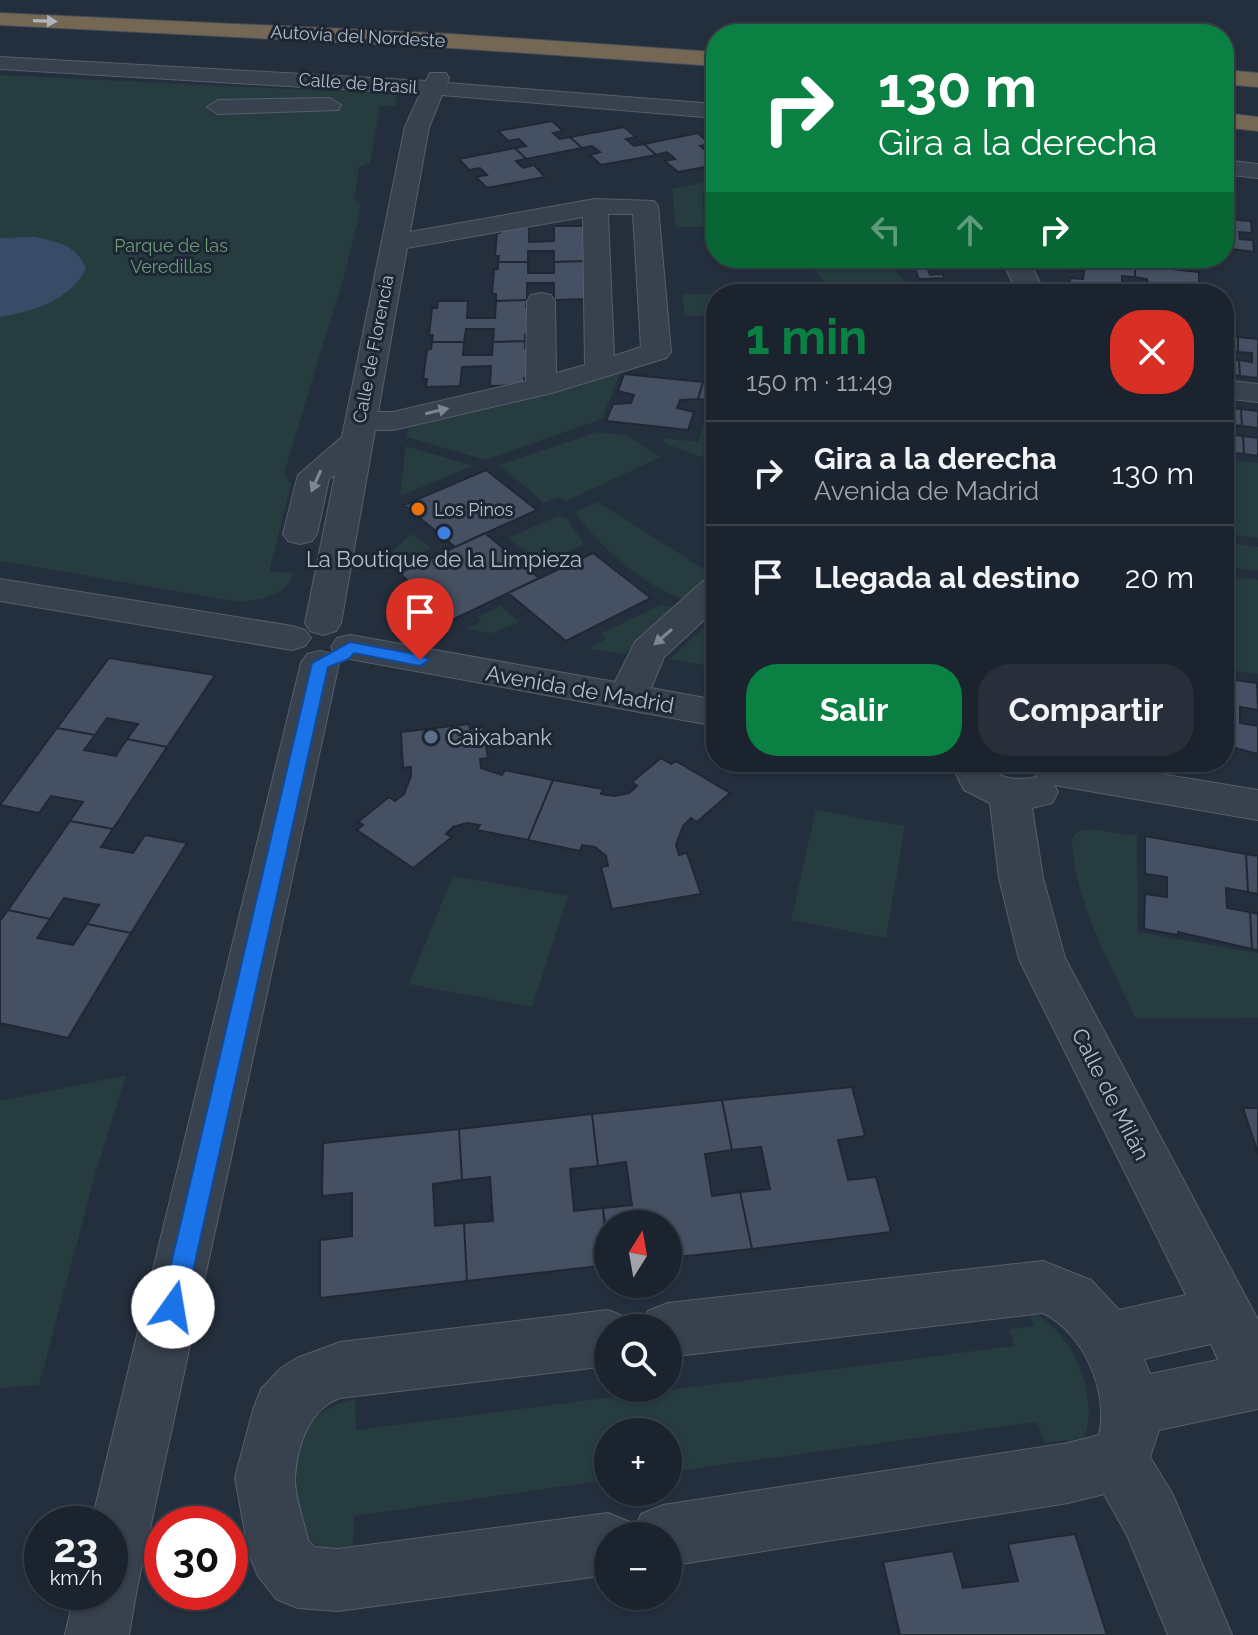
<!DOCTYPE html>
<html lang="es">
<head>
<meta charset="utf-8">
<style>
	body { margin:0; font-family:Raleway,sans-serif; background:#282f3a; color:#f1f3f6; height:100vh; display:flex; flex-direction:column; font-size:30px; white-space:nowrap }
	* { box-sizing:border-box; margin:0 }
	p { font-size:26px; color:#a0a4aa }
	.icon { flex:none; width:44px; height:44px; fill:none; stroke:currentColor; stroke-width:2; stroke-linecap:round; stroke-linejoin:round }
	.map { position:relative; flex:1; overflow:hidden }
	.side { position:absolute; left:706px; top:284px; width:528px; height:488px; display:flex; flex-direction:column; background:#1b232e; border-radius:32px; box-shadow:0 2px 6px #0004,0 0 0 2px #39404a }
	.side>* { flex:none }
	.banner { position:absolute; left:706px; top:24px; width:528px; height:244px; border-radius:32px; box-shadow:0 2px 6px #0004,0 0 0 2px #39404a; background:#0b8043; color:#fff; overflow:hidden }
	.needle { width:52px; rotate:11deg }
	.tools { position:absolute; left:594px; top:1210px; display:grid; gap:16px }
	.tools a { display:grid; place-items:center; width:88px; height:88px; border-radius:50%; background:#1b232e; box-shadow:0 2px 6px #0004,0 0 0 2px #39404a; font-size:40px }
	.speed { position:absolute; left:24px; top:1506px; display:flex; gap:16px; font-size:40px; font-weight:700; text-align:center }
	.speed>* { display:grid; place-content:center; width:104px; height:104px; border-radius:50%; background:#1b232e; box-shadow:0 2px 6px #0004,0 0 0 2px #39404a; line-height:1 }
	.speed small { font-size:20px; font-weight:400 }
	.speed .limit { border:12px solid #d22; background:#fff; color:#111 }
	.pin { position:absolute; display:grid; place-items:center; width:68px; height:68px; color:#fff; margin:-82px -34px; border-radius:50% 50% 50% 0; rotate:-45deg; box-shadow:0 0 8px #0007 }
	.pin .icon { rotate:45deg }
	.me { position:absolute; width:88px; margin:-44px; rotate:13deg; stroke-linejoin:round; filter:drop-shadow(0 0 6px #0008) }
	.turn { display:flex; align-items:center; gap:28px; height:168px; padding:0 40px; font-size:36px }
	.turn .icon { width:104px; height:104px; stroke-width:2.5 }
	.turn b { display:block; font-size:56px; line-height:68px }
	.lanes { display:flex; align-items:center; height:76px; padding:0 40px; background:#0003; justify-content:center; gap:40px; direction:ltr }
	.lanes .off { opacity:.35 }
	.round { display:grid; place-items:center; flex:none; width:84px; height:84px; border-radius:32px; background:#282f3a }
	.overview { display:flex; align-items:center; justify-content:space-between; height:136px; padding:0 40px }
	h1 { font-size:48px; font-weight:700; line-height:60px; color:#0b8043 }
	.action { display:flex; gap:16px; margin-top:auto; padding:16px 40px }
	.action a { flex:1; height:92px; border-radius:32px; background:#0b8043; color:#fff; font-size:32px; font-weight:700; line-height:92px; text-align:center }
	.action a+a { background:#282f3a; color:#f1f3f6 }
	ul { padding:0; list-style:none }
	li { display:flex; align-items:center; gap:24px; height:104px; padding:0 40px; border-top:2px solid #39404a }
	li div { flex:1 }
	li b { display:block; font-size:30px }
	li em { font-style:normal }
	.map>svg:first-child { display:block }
</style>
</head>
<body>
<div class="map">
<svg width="1258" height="1635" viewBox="0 0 1258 1635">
	<rect width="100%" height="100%" fill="#242f3e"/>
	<path fill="#263c3f" d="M0 75 398 94 395 106H380L370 163 359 167 354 199 361 206 346 269 284 474 291 484 269 572 294 573C285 597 262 599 240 602L0 561Z
		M716 180V184L711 185 703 195 704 227H676L672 189Z
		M802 258H881L919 294H837Z
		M682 294H716V315L685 316Z
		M621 371 602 419 485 460 407 437 408 425Z
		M708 409 716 410V462L663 443V438L698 442Z
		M597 432 626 435 661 457 566 501 558 497 544 503 499 465Z
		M406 446 473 466 400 496Z
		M1224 458 1258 463V538L1224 533Z
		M598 502 713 575 686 599C646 589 599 546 575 512Z
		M557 516 566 517 584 544 544 564 508 538Z
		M411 534 431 548 387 567 386 558Z
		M1224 543 1258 547V571L1224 566Z
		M1224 575 1258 580V674L1224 669Z
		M661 605 677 609 624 654 589 649 606 639 600 634Z
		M500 606 519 622 494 633 465 629 481 622 477 617Z
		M716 616V667L670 659Z
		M816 810 905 826 886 938 791 920Z
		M1092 829 1137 836 1138 932 1258 953V1018L1136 1019C1110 962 1074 902 1072 839L1078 831Z
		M453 876 568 896 532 1007 409 984Z
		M126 1075 96 1171 39 1385 0 1388V1101Z
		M1029 1312C1074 1325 1111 1419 1073 1453L1069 1440 1045 1443 1037 1422 668 1472V1432H608V1480L354 1516 353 1546C343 1548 326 1551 317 1545 301 1536 300 1518 297 1502 294 1491 289 1476 290 1465 293 1428 322 1406 355 1399L356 1430 1014 1346 1010 1329 1034 1326Z"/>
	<path fill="#394c67" d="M35 237C58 242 77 245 86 269 69 301 34 311 0 317V238Z"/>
	<path fill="#455162" stroke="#1f2835" stroke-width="2" d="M552 121 563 131 553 133 560 139 570 137 582 148 526 159 515 148 526 146 519 139 508 141 498 131Z
		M624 127 636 137 626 139 634 146 644 144 656 155 601 165 590 155 600 152 592 146 582 148 570 137Z
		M698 133 710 144 700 146 709 153 716 151V165L678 172 665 161 675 159 667 152 656 155 644 144Z
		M515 148 526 159 516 161 523 168 534 165 545 177 487 188 476 177 487 175 480 168 469 170 459 159Z
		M1224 219 1251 221 1252 233 1239 232 1240 239 1253 240 1254 252 1224 248Z
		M554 226H584V261L554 262V251H528V262H498L499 256H495L497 233H500L501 227H529V242L554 241Z
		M1072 258 1135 265V277L1122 276V284L1134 285V294L1069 291 1070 278 1083 279 1084 271 1071 270Z
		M584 261 585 299 554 300V283H527V300L496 301V294H492L494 269H498V262H528V273H554V262Z
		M912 262H925L930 275 943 274 944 278 919 279Z
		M1135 265 1199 272V285L1186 283V291L1199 294H1134V285L1148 287 1147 279 1135 277Z
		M527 300 526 307H530L529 334H525V341L493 342 494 329H466L464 342H432L433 335H429L432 308H437L438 301H468L467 318H495L496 301Z
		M1224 335 1238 337V352L1225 350V359L1239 360 1240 376 1224 374Z
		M1238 337 1258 339V378L1240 376 1239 360 1252 362V353L1238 352Z
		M525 341V348H529L528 378H524V385L490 386 491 366 462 367 460 386 426 387 427 379H423L427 350 431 349 432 342H464L463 355H492L493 342Z
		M624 374 703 382 698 399 680 400 677 408 694 412 688 430 606 421 613 404 631 403 634 395 618 391Z
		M703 382H716V401L698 399Z
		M1224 407 1241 409 1242 426 1226 424 1227 434 1243 436 1244 454 1224 452Z
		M1241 409 1258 411V432V428L1242 426Z
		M1243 436 1258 438V456L1244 454Z
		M486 470 537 510 455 547 404 505Z
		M485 533 539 578 452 620 399 573Z
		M593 553 651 598 566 641 508 593Z
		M109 658 215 675 167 747 127 739 138 724 107 718 95 735 57 728Z
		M1227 679 1257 683 1258 710 1240 707V723L1258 726V754L1224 745V680Z
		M469 724 470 729 483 727 488 758 480 759 481 768 502 775 505 770 553 780 528 840 477 830 480 825 467 823 453 827 446 834 452 837 413 868 357 830 363 825 358 822 389 797 395 801 404 794 411 776V767L403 768 401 732Z
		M57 728 95 735 84 750 116 756 127 739 167 747 113 829 70 821 83 802 51 796 39 813 0 805Z
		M661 758 671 764 676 761 730 793 697 822 691 818 683 826 676 845 679 855 687 853 701 894 612 909 601 867 608 866 606 856 595 847 582 845 580 851 528 840 553 780 603 789 601 794 614 796 629 793 637 786 632 782Z
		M70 821 113 829 101 847 133 853 145 835 187 843 131 933 87 924 99 905 64 898 50 919 8 910Z
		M1145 836 1246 854 1248 892 1226 888 1227 908 1250 912 1252 949 1178 932V935L1144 929 1145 894 1167 897V877L1145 874Z
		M1246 854 1258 856V894L1248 892Z
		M8 910 50 919 37 938 73 945 87 924 131 933 68 1038 0 1023V921Z
		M1250 912 1258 914V950L1252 949Z
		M852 1087 865 1136 838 1140 848 1180 876 1177 891 1232 752 1249 740 1192 770 1189 761 1147 732 1150 722 1100Z
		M722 1100 732 1150 705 1154 712 1196 740 1192 752 1249 668 1258V1224H608V1246L603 1208 632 1205 626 1162 598 1166 592 1114Z
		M1243 1108H1258V1153Z
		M592 1114 598 1166 570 1169 574 1211 603 1208 608 1265 467 1281 464 1223 493 1221 490 1177 462 1180 459 1129Z
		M459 1129 462 1180 433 1184 435 1226 464 1223 467 1281 320 1298V1240L352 1236V1193L322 1196 323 1143Z
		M1075 1534 1107 1635H900L883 1562 953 1551 963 1588 1018 1581 1008 1544Z"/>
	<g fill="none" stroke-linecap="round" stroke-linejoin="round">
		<defs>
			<path id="minor" d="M0 57 426 81 430 73H446L449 78 447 83 716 104V118L442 95 429 127 410 232 595 199 654 201 658 206 671 352 666 358 552 393 393 430H375L341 623 336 631 323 635 310 631 305 623 335 475 329 479 317 534 312 541 300 544 288 541 283 534 298 475 342 437 405 127 420 94 0 69ZM608 214H633L641 347 614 356ZM583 217 585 365 556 373 555 301 551 295 541 293 531 295 527 301 526 381 393 412H378L407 248Z
				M330 98 341 105 338 110 218 114 207 107 218 100Z
				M1224 160 1258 164V178L1224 174Z
				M1001 258H1027L1046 294H1018Z
				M1224 380 1258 384V402L1224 398Z
				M716 578V609L664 657 651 688 716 700V726L350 659 337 656 331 647 337 638 350 635 615 682 635 642 703 581Z
				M0 579 292 626 305 630 311 638 305 646 292 650 0 601Z
				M320 651 333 654 339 663 137 1588 129 1635H65L75 1592H110V1524H91L301 663 307 654Z
				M950 762H990C997 782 1020 780 1037 777L1034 771 1039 762H1087L1258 790V820L1054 785 1058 792 1052 803 1032 808 1043 878 1065 958 1258 1320V1409L1159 1430 1150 1457 1173 1495 1232 1635H1168L1128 1537 1104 1494 1068 1503 668 1566V1536H608V1575L338 1611 298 1608 276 1599 258 1576 249 1554 235 1478 253 1410 261 1389 281 1368 297 1358 340 1342 608 1310 628 1318 632 1328H608V1366L340 1398C309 1409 297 1446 295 1477 294 1496 304 1521 308 1540L314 1547 338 1549 608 1513 630 1522 634 1532 641 1514 663 1505 1068 1443 1099 1435C1109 1392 1084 1333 1043 1313L668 1357V1328H641L648 1311 668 1303 1043 1261 1091 1280 1119 1310 1186 1295 1019 959 999 878 990 803 964 790ZM1211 1344 1218 1360 1150 1374 1144 1359Z"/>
			<path id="highway" d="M0 13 452 34 716 52V66L452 48 0 25Z
				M1224 70 1258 73V87L1224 84Z
				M1224 113 1258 117V131L1224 127Z"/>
		</defs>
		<use href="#minor" stroke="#565f6c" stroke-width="2"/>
		<use href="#highway" stroke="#434c59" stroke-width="2"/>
		<use href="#minor" fill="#38414e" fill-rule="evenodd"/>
		<use href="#highway" fill="#746855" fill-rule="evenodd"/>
	</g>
	<defs><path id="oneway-solid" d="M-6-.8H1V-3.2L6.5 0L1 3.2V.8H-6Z" transform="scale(2)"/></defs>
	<use fill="#aeb4bd" href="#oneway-solid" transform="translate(45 21) rotate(2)"/>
	<g fill="#7c8592">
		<use href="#oneway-solid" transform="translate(437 411) rotate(-13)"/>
		<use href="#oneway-solid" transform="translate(316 481) rotate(114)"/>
		<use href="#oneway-solid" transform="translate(663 637) rotate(139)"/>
	</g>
	<path fill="#1a73e8" stroke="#114b97" stroke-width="2" d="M350 642 420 655 429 660 420 666 354 653 349 659 328 667 185 1307 181 1315 173 1318 164 1315 161 1307 312 663Z"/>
	<circle fill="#e8710a" stroke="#1d2633" stroke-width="3" cx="418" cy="509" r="8"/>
	<circle fill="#3f7fe0" stroke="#1d2633" stroke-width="3" cx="444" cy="533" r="8"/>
	<circle fill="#5c6f8a" stroke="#1d2633" stroke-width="3" cx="431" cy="737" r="8"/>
	<g text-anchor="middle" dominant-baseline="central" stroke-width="6" stroke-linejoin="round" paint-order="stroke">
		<g font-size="18" fill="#b4bcc9" stroke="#1d2633">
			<text transform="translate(358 36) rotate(3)">Autovía del Nordeste</text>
			<text transform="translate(358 83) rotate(4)">Calle de Brasil</text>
			<text transform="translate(373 349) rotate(-79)">Calle de Florencia</text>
		</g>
		<g font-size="18" fill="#6b9a76" stroke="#1d2633">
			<text x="171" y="245">Parque de las<tspan x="171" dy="21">Veredillas</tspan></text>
		</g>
		<g font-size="18" fill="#b4bcc9" stroke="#1d2633" text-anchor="start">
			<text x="434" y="509">Los Pinos</text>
		</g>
		<g font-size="22" fill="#b4bcc9" stroke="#1d2633">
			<text x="444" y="559">La Boutique de la Limpieza</text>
			<text x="447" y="737" text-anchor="start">Caixabank</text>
		</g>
		<g font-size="22" fill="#b4bcc9" stroke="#1d2633">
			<text transform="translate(580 689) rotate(10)">Avenida de Madrid</text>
			<text transform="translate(1111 1094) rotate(63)">Calle de Milán</text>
		</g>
	</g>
</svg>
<div class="tools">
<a><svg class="needle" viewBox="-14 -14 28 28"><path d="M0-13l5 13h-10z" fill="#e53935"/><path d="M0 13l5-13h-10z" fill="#a0a4aa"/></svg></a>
<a><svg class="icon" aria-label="search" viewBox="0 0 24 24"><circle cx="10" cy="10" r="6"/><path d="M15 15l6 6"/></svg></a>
<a>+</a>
<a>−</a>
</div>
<div class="speed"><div>23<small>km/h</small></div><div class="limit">30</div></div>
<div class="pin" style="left:420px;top:660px;background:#d93025"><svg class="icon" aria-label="arrive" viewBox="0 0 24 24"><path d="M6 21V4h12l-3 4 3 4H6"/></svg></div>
<svg class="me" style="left:173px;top:1307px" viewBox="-20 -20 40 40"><circle r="19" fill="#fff"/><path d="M0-13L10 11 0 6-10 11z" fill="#1a73e8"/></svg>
<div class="banner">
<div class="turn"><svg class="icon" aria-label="right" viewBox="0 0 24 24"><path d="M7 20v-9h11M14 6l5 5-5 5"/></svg><div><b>130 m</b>Gira a la derecha</div></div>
<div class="lanes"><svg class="icon off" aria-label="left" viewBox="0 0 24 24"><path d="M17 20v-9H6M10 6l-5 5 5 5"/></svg><svg class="icon off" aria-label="ahead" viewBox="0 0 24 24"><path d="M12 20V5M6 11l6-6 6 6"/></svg><svg class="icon" aria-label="right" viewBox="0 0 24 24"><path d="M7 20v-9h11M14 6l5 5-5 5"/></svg></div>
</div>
<section class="side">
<div class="overview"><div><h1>1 min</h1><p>150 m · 11:49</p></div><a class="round" style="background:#d93025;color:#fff"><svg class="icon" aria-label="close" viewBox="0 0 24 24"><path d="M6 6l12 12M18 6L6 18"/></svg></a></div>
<ul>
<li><svg class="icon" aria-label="right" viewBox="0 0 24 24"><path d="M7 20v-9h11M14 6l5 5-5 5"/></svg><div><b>Gira a la derecha</b><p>Avenida de Madrid</p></div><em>130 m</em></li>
<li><svg class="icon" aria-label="arrive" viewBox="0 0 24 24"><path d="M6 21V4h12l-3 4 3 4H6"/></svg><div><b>Llegada al destino</b></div><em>20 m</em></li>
</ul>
<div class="action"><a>Salir</a><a>Compartir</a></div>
</section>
</div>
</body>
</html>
